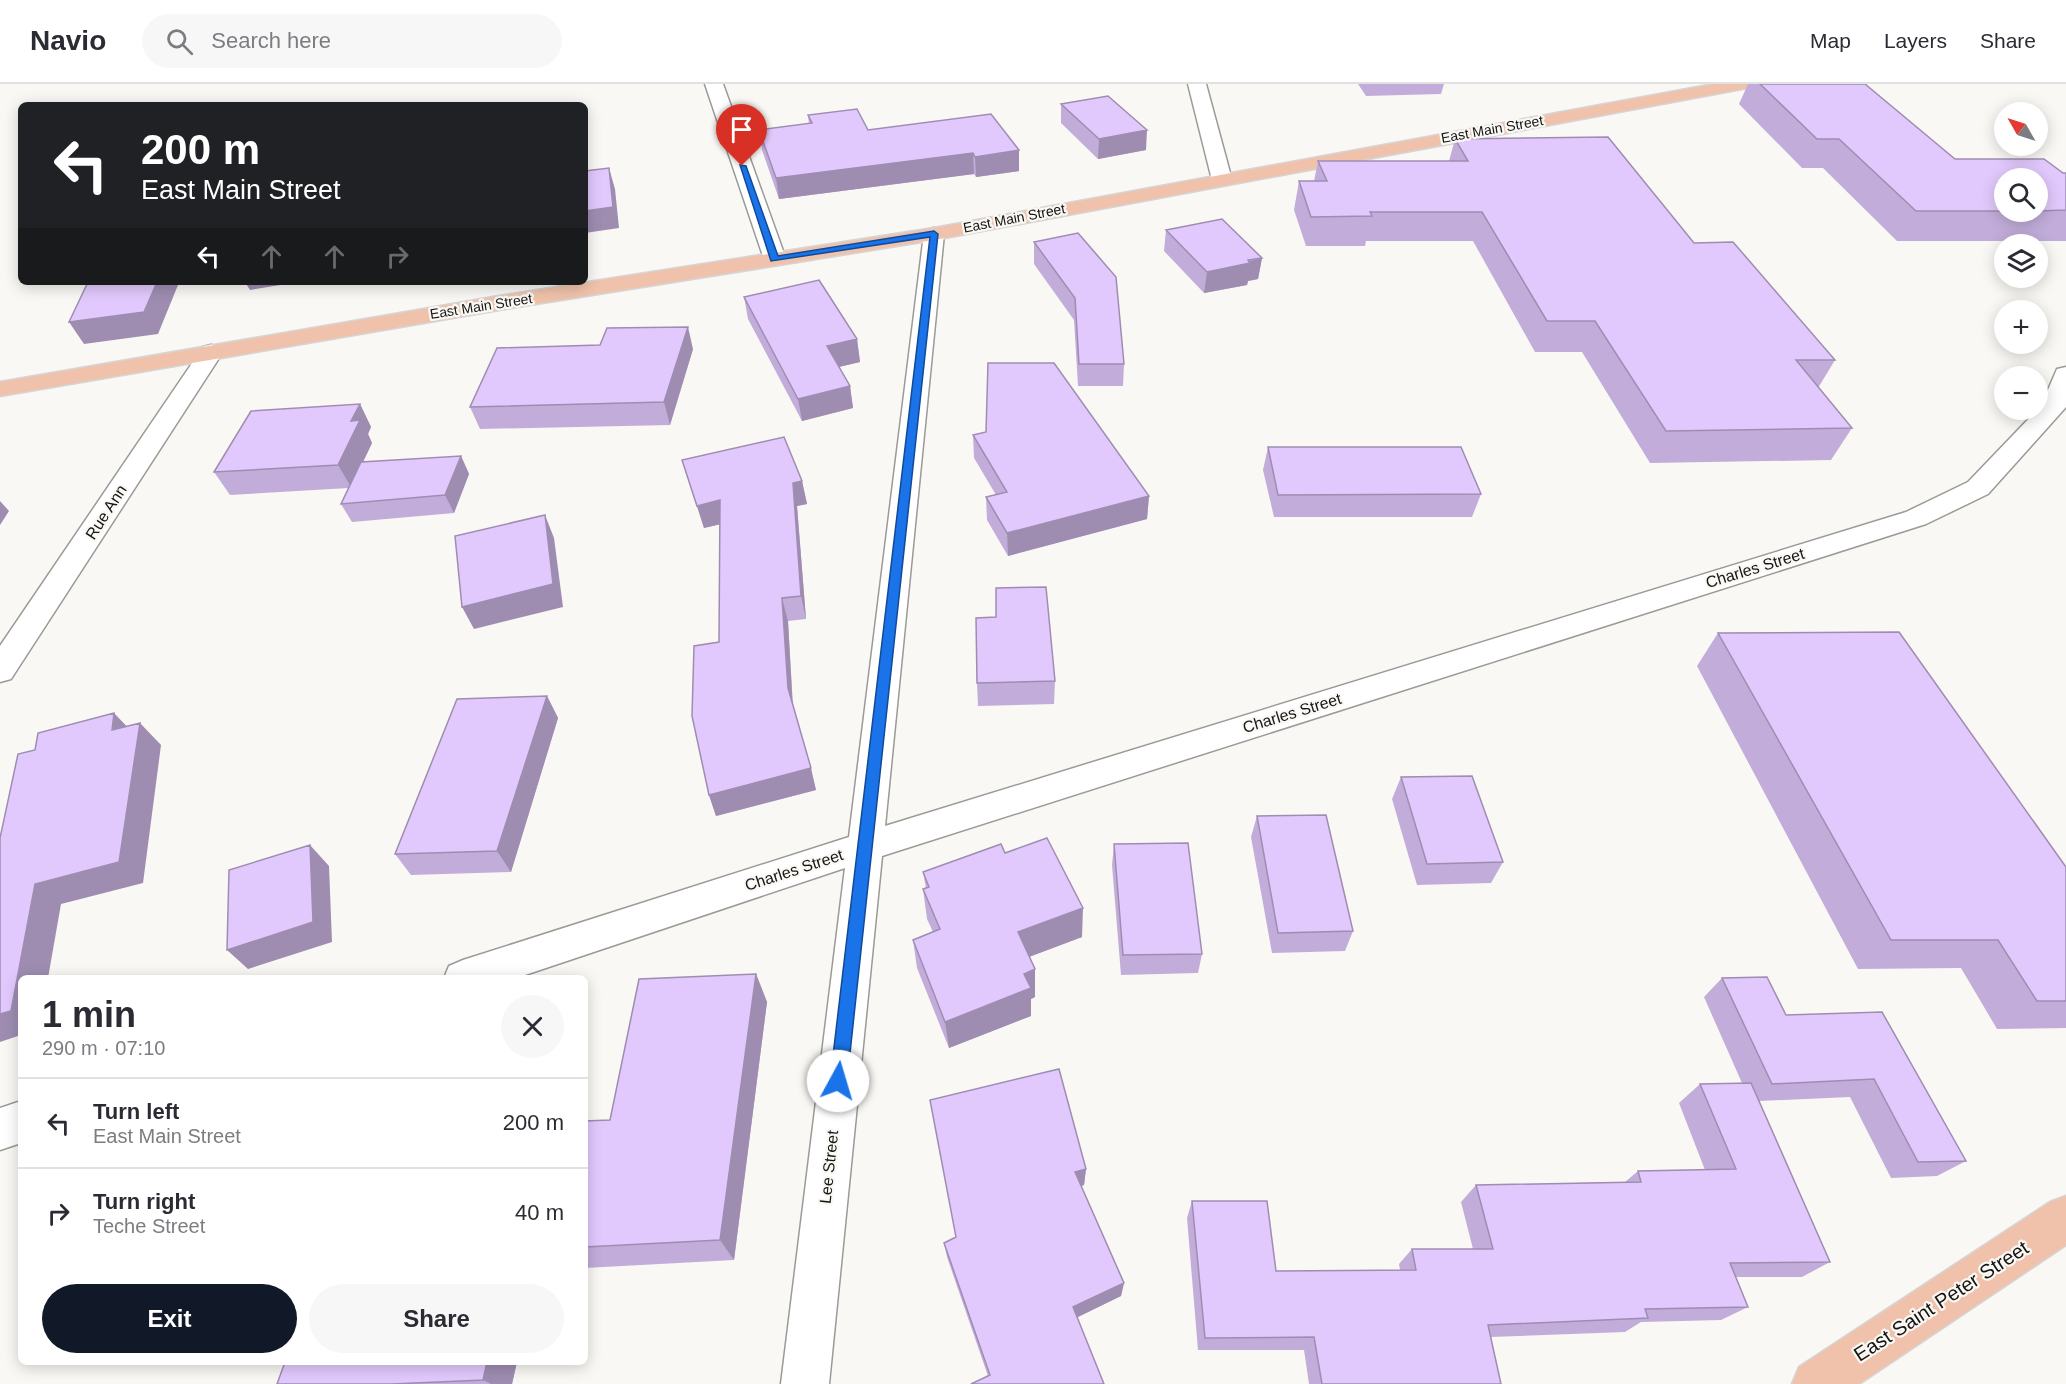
<!DOCTYPE html>
<html lang="en">
<head>
<meta charset="utf-8">
<style>
	body { margin:0; font-family:Arial,sans-serif; background:#f7f7f7; color:#2b2b33; height:100vh; display:flex; flex-direction:column; font-size:22px; white-space:nowrap }
	* { box-sizing:border-box; margin:0 }
	p { font-size:20px; color:#7c7c81 }
	.icon { flex:none; width:33px; height:33px; fill:none; stroke:currentColor; stroke-width:2; stroke-linecap:round; stroke-linejoin:round }
	.map { position:relative; flex:1; overflow:hidden }
	.drawer { position:absolute; left:18px; top:891px; width:570px; height:390px; display:flex; flex-direction:column; background:#fff; border-radius:9px; box-shadow:0 3px 15px #0003 }
	.drawer>* { flex:none }
	.hud { position:absolute; left:18px; top:18px; width:570px; height:183px; border-radius:9px; box-shadow:0 3px 15px #0003; background:#202124; color:#fff; overflow:hidden }
	.needle { width:39px; rotate:309deg }
	.tools { position:absolute; left:1994px; top:18px; display:grid; gap:12px }
	.tools a { display:grid; place-items:center; width:54px; height:54px; border-radius:50%; background:#fff; box-shadow:0 3px 15px #0003; font-size:30px }
	.pin { position:absolute; display:grid; place-items:center; width:51px; height:51px; color:#fff; margin:-62px -26px; border-radius:50% 50% 50% 0; rotate:-45deg; box-shadow:0 0 6px #0007 }
	.pin .icon { rotate:45deg }
	.me { position:absolute; width:66px; margin:-33px; rotate:6deg; stroke-linejoin:round; filter:drop-shadow(0 0 4px #0008) }
	.turn { display:flex; align-items:center; gap:21px; height:126px; padding:0 24px; font-size:27px }
	.turn .icon { width:78px; height:78px; stroke-width:2.5 }
	.turn b { display:block; font-size:42px; line-height:51px }
	.lanes { display:flex; align-items:center; height:57px; padding:0 24px; background:#0003; justify-content:center; gap:30px; direction:ltr }
	.lanes .off { opacity:.35 }
	.round { display:grid; place-items:center; flex:none; width:63px; height:63px; border-radius:32px; background:#f7f7f7 }
	.headline { display:flex; align-items:center; justify-content:space-between; height:102px; padding:0 24px }
	h1 { font-size:36px; font-weight:700; line-height:45px }
	.cta { display:flex; gap:12px; margin-top:auto; padding:12px 24px }
	.cta a { flex:1; height:69px; border-radius:36px; background:#111827; color:#fff; font-size:24px; font-weight:700; line-height:69px; text-align:center }
	.cta a+a { background:#f7f7f7; color:#2b2b33 }
	ul { padding:0; list-style:none }
	li { display:flex; align-items:center; gap:18px; height:90px; padding:0 24px; border-top:2px solid #e1e1e2 }
	li div { flex:1 }
	li b { display:block; font-size:22px }
	li em { font-style:normal }
	header { display:flex; align-items:center; gap:36px; box-sizing:border-box; height:84px; padding:0 30px; background:#fff; border-bottom:2px solid #e1e1e2 }
	header strong { font-size:28px }
	nav { display:flex; gap:33px; margin-inline-start:auto; font-size:21px }
	.search { width:420px; height:54px; background:#f7f7f7; display:flex; align-items:center; gap:15px; box-sizing:border-box; padding:0 21px; border-radius:33px; color:#7c7c81; font-size:22px }
	.map>svg:first-child { display:block }
</style>
</head>
<body>
<header>
<strong>Navio</strong>
<div class="search"><svg class="icon" aria-label="search" viewBox="0 0 24 24"><circle cx="10" cy="10" r="6"/><path d="M15 15l6 6"/></svg>Search here</div>
<nav><a>Map</a><a>Layers</a><a>Share</a></nav>
</header>
<div class="map">
<svg width="2066" height="1300" viewBox="0 0 2066 1300">
	<rect width="100%" height="100%" fill="#faf8f4"/>
	<g fill="none" stroke-linecap="round" stroke-linejoin="round">
		<defs>
			<path id="street" d="M705 0H723L786 175 783 180 775 181 767 180 764 175Z
				M1188 0H1206L1232 96 1229 100H1215L1212 96Z
				M934 144 941 146 944 150 885 742 1906 428 1968 398 2041 322 2057 285 2066 283V323L1988 410 1926 440 882 772 829 1300H781L845 784 516 894H444L449 882 463 876 849 753 924 150 927 146Z
				M211 261 219 263 223 268 11 595 0 598V562L203 263Z
				M21 1017V1059L0 1066V1024Z"/>
			<path id="primary" d="M1714 0H1751L1748 4 1742 5 934 156 499 226 0 312V298L499 212 934 144Z
				M2066 1112V1161L1859 1300H1792L1799 1283 2050 1118Z"/>
		</defs>
		<use href="#street" stroke="#9c9a96" stroke-width="3"/>
		<use href="#primary" stroke="#d5d5d5" stroke-width="3"/>
		<use href="#street" fill="#fff" fill-rule="evenodd"/>
		<use href="#primary" fill="#f0c2ab" fill-rule="evenodd"/>
	</g>
	<path fill="#c2adda" fill-rule="evenodd" d="M1358 0H1444L1441 10 1366 12Z
		M1748 0H1865L1955 75 2066 89V157H1897L1823 84H1802L1739 20ZM2004 94H2037V128H2004Z
		M1061 20 1146 66 1098 75 1061 39Z
		M808 31 868 46 1019 66V87L976 93 974 90 779 115 762 66 759 46 809 40Z
		M1455 55 1694 159 1835 276 1818 304 1852 344 1831 376 1650 379 1582 268H1535L1473 157H1366L1365 162H1306L1294 126 1299 97H1314L1318 77H1449Z
		M1166 146 1262 174 1258 195 1248 197 1247 201 1204 209 1164 167Z
		M1034 158 1124 280 1123 302H1078L1074 236 1034 180Z
		M744 213 857 255 860 278 839 283 850 302 853 324 802 337 748 235Z
		M693 265 670 341 480 345 470 323Z
		M360 320 371 343 368 350 372 359 363 378 461 372 469 390 454 429 352 438 341 420 349 404 230 411 214 388Z
		M973 351 1149 412 1147 435 1008 472 987 436 986 413 996 411 974 374Z
		M1268 363 1481 410 1472 433H1274L1263 386Z
		M682 376 802 397 807 420 797 422 806 535 788 537 793 622 816 706 716 732 709 711 719 558 720 440 704 444Z
		M996 533 1055 597 1054 620 978 622 977 599Z
		M1718 549 2066 783V944L1997 945 1961 884 1858 885 1697 582Z
		M547 612 558 634 511 788 411 791 395 770Z
		M1401 693 1503 778 1491 799 1417 801 1392 715Z
		M1257 732 1353 847 1345 867 1272 869 1251 753Z
		M1114 760 1202 870 1198 889 1121 891 1112 781Z
		M1005 769 1082 853 1029 873 1035 885V913L1031 915V932L949 964 917 884 913 856 933 848 927 835 923 805 926 804 923 788Z
		M756 890 767 918 734 1176 585 1184V1037L610 1036Z
		M1722 894 1786 931 1882 928 1966 1077 1937 1092 1891 1094 1850 1013 1759 1017 1830 1178 1802 1193H1736L1748 1223 1721 1236 1641 1238 1625 1248 1491 1253 1501 1300H1309L1304 1266H1198L1187 1134 1192 1117 1276 1187 1400 1186 1399 1180 1412 1165H1473L1461 1118 1476 1101 1625 1098 1638 1087 1705 1086 1679 1019 1700 1000 1742 999 1704 913Z
		M1086 1085 1084 1101 1081 1102 1124 1199 1121 1212 1077 1233 988 1292 947 1173 944 1159 956 1153Z
		M285 1278H517L512 1300H277Z"/>
	<path fill="#9e8db1" d="M1147 46 1146 66 1098 75 1099 55Z
		M1019 66V87L976 93 975 73Z
		M973 69 974 90 779 115 776 94Z
		M609 84 615 105 619 144 585 149V127Z
		M1262 174 1258 195 1248 197 1247 201 1204 209 1207 188Z
		M157 198H176L178 201 158 250 84 260 69 238Z
		M245 198H299L250 206Z
		M688 243 693 265 670 341 664 318Z
		M857 255 860 278 830 285 827 262Z
		M850 302 853 324 802 337 798 315Z
		M360 320 371 343 368 350 372 359 351 403 338 381 351 337Z
		M461 372 469 390 454 429 445 411Z
		M802 397 807 420 797 422 806 535 801 512 793 399Z
		M1149 412 1147 435 1008 472 1007 449Z
		M720 416 726 439 704 444 697 422Z
		M0 417 9 427 0 441Z
		M545 431 554 454 563 523 474 545 462 523Z
		M782 514 788 537 793 627 788 604Z
		M547 612 558 634 511 788 497 767Z
		M114 629 135 651 112 646Z
		M140 639 161 661 143 799 61 820 48 894H21V951L0 958V930L35 800Z
		M811 684 816 706 716 732 709 711Z
		M310 761 329 782 332 858 248 885 227 866Z
		M1083 824 1082 853 1018 877V848Z
		M1035 885V913L1031 915V932L949 964 945 938 1024 890Z
		M756 890 767 918 734 1176 720 1156Z
		M1086 1085 1084 1101 1074 1104 1075 1088Z
		M1124 1199 1121 1212 1072 1236 1073 1223Z
		M487 1278H517L512 1300H491L483 1296Z"/>
	<path fill="#e2c9fd" stroke="#9e8db1" stroke-width="1.5" d="M1760 0H1865L1955 75H2044L2063 89H2066V126L2037 127V94H2004V127H1916L1839 55H1817Z
		M1108 12 1147 46 1099 55 1061 20Z
		M857 25 868 46 991 30 1019 66 975 73 973 69 776 94 759 46 812 39 808 31Z
		M1608 53 1694 159 1733 158 1835 276H1796L1852 344 1666 347 1595 237H1547L1482 128H1370L1372 132 1311 133 1299 97H1327L1318 77H1468L1455 55Z
		M609 84 613 123 585 127V87Z
		M1222 135 1262 174 1248 176 1250 179 1207 188 1166 146Z
		M1078 149 1116 193 1124 280H1079L1075 214 1034 158Z
		M819 196 857 255 827 262 850 302 798 315 744 213Z
		M88 198H157L144 228 69 238Z
		M688 243 664 318 470 323 497 264 600 261 607 244Z
		M988 279H1054L1149 412 1007 449 986 413 1007 408 973 351 986 348Z
		M360 320 351 337 360 336 338 381 214 388 251 327Z
		M784 353 802 397 793 399 801 512 782 514 788 604 811 684 709 711 692 632 694 562 719 558 720 416 697 422 682 376Z
		M1268 363H1461L1481 410 1278 411Z
		M461 372 445 411 341 420 361 378Z
		M545 431 553 500 462 523 455 452Z
		M1046 503 1055 597 977 599 976 534 996 533V504Z
		M1899 548 2066 783V917H2037L1998 856H1891L1718 549Z
		M547 612 497 767 395 770 457 615Z
		M114 629 112 646 140 639 119 778 35 800 11 927 0 930V754L18 670 35 666 38 649Z
		M1472 692 1503 778 1427 780 1401 693Z
		M1326 731 1353 847 1278 849 1257 732Z
		M1047 754 1083 824 1018 848 1035 885 1024 890 1031 904 945 938 913 856 940 845 923 805 929 803 923 788 1001 760 1005 769Z
		M1188 759 1202 870 1123 871 1114 760Z
		M310 761 313 838 227 866 229 786Z
		M756 890 720 1156 585 1163V1037L610 1036 639 895Z
		M1767 893 1786 931 1882 928 1966 1077 1918 1078 1874 995 1772 1000 1722 894Z
		M1059 985 1086 1085 1075 1088 1124 1199 1073 1223 1104 1300H971L990 1291 944 1159 956 1153 930 1016Z
		M1751 999 1830 1178 1730 1179 1748 1223 1645 1225 1648 1234 1488 1241 1501 1300H1322L1314 1253 1205 1254 1192 1117H1267L1276 1187 1416 1186 1412 1165H1493L1476 1101 1641 1098 1638 1087 1736 1085 1700 1000Z
		M285 1278H487L483 1296 392 1300H277Z"/>
	<path fill="#1a73e8" stroke="#114b97" stroke-width="1.5" d="M740 81 746 82 778 172 934 147 938 150 847 997 844 1002 838 1005 832 1002 830 997 930 153 771 177Z"/>
	<g text-anchor="middle" dominant-baseline="central" stroke-width="4.5" stroke-linejoin="round" paint-order="stroke">
		<g font-size="14" fill="#151513" stroke="#faf8f4">
			<text transform="translate(1492 45) rotate(-10)">East Main Street</text>
			<text transform="translate(1014 134) rotate(-11)">East Main Street</text>
			<text transform="translate(481 222) rotate(-9)">East Main Street</text>
		</g>
		<g font-size="16" fill="#151513" stroke="#faf8f4">
			<text transform="translate(106 428) rotate(-57)">Rue Ann</text>
			<text transform="translate(1755 484) rotate(-17)">Charles Street</text>
			<text transform="translate(1292 629) rotate(-17)">Charles Street</text>
			<text transform="translate(794 786) rotate(-18)">Charles Street</text>
			<text transform="translate(829 1083) rotate(-84)">Lee Street</text>
		</g>
		<g font-size="20" fill="#151513" stroke="#faf8f4">
			<text transform="translate(1941 1217) rotate(-33)">East Saint Peter Street</text>
		</g>
	</g>
</svg>
<div class="tools">
<a><svg class="needle" viewBox="-14 -14 28 28"><path d="M0-13l5 13h-10z" fill="#e53935"/><path d="M0 13l5-13h-10z" fill="#7c7c81"/></svg></a>
<a><svg class="icon" aria-label="search" viewBox="0 0 24 24"><circle cx="10" cy="10" r="6"/><path d="M15 15l6 6"/></svg></a>
<a><svg class="icon" aria-label="layers" viewBox="0 0 24 24"><path d="M12 4l9 5-9 5-9-5zM3 14l9 5 9-5"/></svg></a>
<a>+</a>
<a>−</a>
</div>
<div class="pin" style="left:742px;top:82px;background:#d93025"><svg class="icon" aria-label="arrive" viewBox="0 0 24 24"><path d="M6 21V4h12l-3 4 3 4H6"/></svg></div>
<svg class="me" style="left:838px;top:997px" viewBox="-20 -20 40 40"><circle r="19" fill="#fff"/><path d="M0-13L10 11 0 6-10 11z" fill="#1a73e8"/></svg>
<div class="hud">
<div class="turn"><svg class="icon" aria-label="left" viewBox="0 0 24 24"><path d="M17 20v-9H6M10 6l-5 5 5 5"/></svg><div><b>200 m</b>East Main Street</div></div>
<div class="lanes"><svg class="icon" aria-label="left" viewBox="0 0 24 24"><path d="M17 20v-9H6M10 6l-5 5 5 5"/></svg><svg class="icon off" aria-label="ahead" viewBox="0 0 24 24"><path d="M12 20V5M6 11l6-6 6 6"/></svg><svg class="icon off" aria-label="ahead" viewBox="0 0 24 24"><path d="M12 20V5M6 11l6-6 6 6"/></svg><svg class="icon off" aria-label="right" viewBox="0 0 24 24"><path d="M7 20v-9h11M14 6l5 5-5 5"/></svg></div>
</div>
<section class="drawer">
<div class="headline"><div><h1>1 min</h1><p>290 m · 07:10</p></div><a class="round"><svg class="icon" aria-label="close" viewBox="0 0 24 24"><path d="M6 6l12 12M18 6L6 18"/></svg></a></div>
<ul>
<li><svg class="icon" aria-label="left" viewBox="0 0 24 24"><path d="M17 20v-9H6M10 6l-5 5 5 5"/></svg><div><b>Turn left</b><p>East Main Street</p></div><em>200 m</em></li>
<li><svg class="icon" aria-label="right" viewBox="0 0 24 24"><path d="M7 20v-9h11M14 6l5 5-5 5"/></svg><div><b>Turn right</b><p>Teche Street</p></div><em>40 m</em></li>
</ul>
<div class="cta"><a>Exit</a><a>Share</a></div>
</section>
</div>
</body>
</html>
